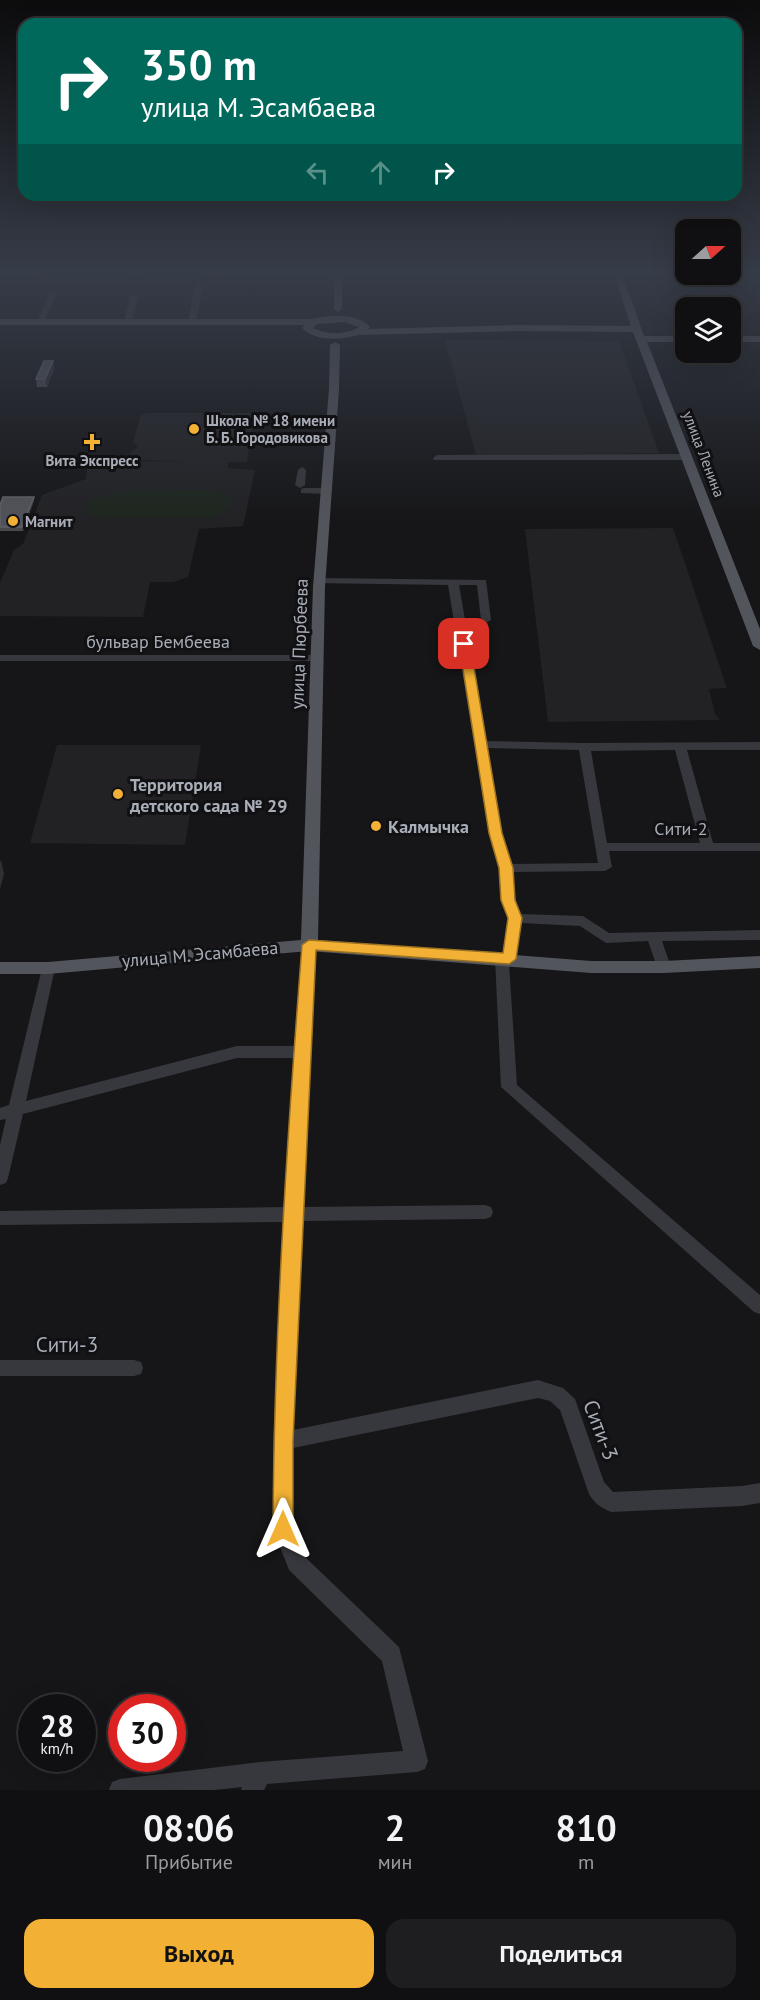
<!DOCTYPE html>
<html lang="ru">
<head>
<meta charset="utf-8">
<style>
	body { margin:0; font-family:"PT Sans",sans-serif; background:#1e1e20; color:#f1f3f6; height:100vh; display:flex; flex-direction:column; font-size:22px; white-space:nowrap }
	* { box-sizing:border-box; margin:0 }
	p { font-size:20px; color:#9c9d9f }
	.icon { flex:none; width:33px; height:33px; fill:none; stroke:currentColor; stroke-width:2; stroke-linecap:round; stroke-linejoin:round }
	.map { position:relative; height:1790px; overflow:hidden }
	.sheet { display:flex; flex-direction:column; background:#101012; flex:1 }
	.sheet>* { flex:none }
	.banner { position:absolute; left:18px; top:18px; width:724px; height:183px; border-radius:18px; box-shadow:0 6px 24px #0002,0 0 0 2px #303032; background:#00695c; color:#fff; overflow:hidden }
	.needle { width:39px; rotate:69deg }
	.fabs { position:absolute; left:675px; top:219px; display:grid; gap:12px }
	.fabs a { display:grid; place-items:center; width:66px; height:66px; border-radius:12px; background:#101012; box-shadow:0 6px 24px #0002,0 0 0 2px #303032; font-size:30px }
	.speed { position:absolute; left:18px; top:1694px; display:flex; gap:12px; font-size:30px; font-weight:700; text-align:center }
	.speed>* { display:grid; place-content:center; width:78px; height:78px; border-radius:50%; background:#101012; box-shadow:0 6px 24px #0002,0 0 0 2px #303032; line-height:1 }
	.speed small { font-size:15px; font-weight:400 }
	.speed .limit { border:9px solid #d22; background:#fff; color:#111 }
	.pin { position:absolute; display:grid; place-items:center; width:51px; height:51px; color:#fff; margin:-26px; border-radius:12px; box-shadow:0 3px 9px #0006 }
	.me { position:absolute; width:66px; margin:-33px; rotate:0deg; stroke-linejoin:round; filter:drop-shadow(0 0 4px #0008) }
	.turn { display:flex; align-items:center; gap:21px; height:126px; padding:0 24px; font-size:27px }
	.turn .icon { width:78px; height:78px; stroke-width:2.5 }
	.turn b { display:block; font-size:42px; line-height:51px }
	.lanes { display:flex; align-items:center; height:57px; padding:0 24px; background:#0003; justify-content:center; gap:30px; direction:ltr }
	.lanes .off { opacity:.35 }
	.eta { display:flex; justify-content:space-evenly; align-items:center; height:102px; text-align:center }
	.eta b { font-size:36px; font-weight:800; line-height:42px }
	.action { display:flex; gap:12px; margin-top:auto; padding:12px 24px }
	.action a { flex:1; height:69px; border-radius:18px; background:#f2b134; color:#111; font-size:24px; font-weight:800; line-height:69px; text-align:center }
	.action a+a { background:#1e1e20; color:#f1f3f6 }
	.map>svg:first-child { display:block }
</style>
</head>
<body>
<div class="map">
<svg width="760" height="1790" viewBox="0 0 760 1790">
	<rect width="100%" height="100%" fill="#161618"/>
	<path fill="#222225" d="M44 274H128L125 282 41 281Z
		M140 274H220L191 281H138Z
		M445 340 619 341 659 453 476 455Z
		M146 413H254L247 462H228V468L255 470 243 526 199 529 188 577 173 582H150L143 617 0 616V583L14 550 23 544 42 495 86 479 88 462 183 461 128 460 130 452 138 447 133 442 141 415Z
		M673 528 727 688 709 689 715 714 720 720 548 722 525 529Z
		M57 745H201L185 845 30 843Z"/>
	<path fill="#1e261f" d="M212 490 229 496 230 510 212 518H105L86 513 88 503C121 484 174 491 212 490Z"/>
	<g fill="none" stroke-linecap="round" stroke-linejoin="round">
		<path fill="#37383d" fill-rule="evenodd" d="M199 284 203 286 196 322 192 324 188 322 195 286Z
			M50 291 57 293 43 323 36 325Z
			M134 294 138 296 132 322 128 324 124 322 130 296Z
			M437 455 688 454 692 457 688 460H434L433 458Z
			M302 467 306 470 305 485 300 488 295 485 298 470Z
			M304 488H326L331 491 326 494 301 493V489Z
			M319 578 486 580 491 620 486 623 481 620 477 585H459L486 741 584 743 760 742V750H687L713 843H760V851H609L612 867 605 871 513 872 515 900 520 914 583 916 609 933 760 930V940L662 941 671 967 669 971H659L657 967 648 941 606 943 580 926 521 923 516 959 509 964 517 1085 760 1295V1314L754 1312 501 1087 495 958 497 954 503 953 508 918 501 900 499 868 489 833 448 585 315 583V579ZM488 748 579 750 598 863 511 864 501 833ZM675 750 700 843H607L591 751Z
			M0 655H317L322 658 317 661H0Z
			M309 940 316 945 303 1207 485 1205 491 1207 493 1212 491 1217 485 1219 302 1221 293 1430 538 1380 563 1388 575 1399 604 1482 613 1492 742 1486 760 1483V1503L742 1506 611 1512C600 1507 595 1504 589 1494L560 1410 550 1401 538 1398 293 1448V1529L304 1556 399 1647 428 1761 425 1769 417 1772 267 1784 264 1790H241L242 1787 214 1790H109L112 1782 120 1779 260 1762 403 1751 382 1661 289 1570 273 1529V1441L285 1222 0 1225V1211L286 1207 294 1058H237L23 1114 8 1178 6 1183 0 1185V1145L6 1119 0 1120V1108L9 1105 43 964H53L55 968 26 1101 237 1046H295L302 945Z
			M0 1360H134L141 1362 143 1368 141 1374 134 1376H0Z"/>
		<path fill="#53555c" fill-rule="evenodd" d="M334 274H342V309L338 312 334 309Z
			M614 274H622L644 336H686V342H647L760 629V650L753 646 633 332 516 331 358 335C341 340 316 342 302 328L305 325H0V319H312C329 315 357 312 370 327L368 329 516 325 631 326ZM344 322 359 327C346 335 327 335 313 328L317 324Z
			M730 336H760V342H730Z
			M335 342 340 345 339 389 325 587 318 940 591 961H664L760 956V968L664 973H591L309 951 48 974H0V962H48L301 940 313 587 329 389 330 345Z"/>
	</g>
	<path fill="#47494d" d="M53 361 54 369 47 387H37L36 379Z
		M34 501 23 531H0V505Z"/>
	<path fill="#2f3033" d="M53 361 54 369 47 387 45 379Z
		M34 497V501L23 531 22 527Z
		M1 860 4 874 0 889V862Z"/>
	<path fill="#525359" stroke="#5f6168" stroke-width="1.5" d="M44 361H53L45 379H36Z
		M3 497H34L22 527H0V505Z"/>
	<linearGradient id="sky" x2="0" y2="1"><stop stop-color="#0c0c0d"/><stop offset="0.52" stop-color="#363c48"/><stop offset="1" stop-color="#363c48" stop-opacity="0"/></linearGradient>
	<rect width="760" height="524" fill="url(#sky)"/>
	<path fill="#f2b134" stroke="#9d7322" stroke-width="1.5" d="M464 641 470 644 502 833 513 868 515 900 522 918 516 959 509 964 316 950 293 1441V1529L290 1536 283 1539 276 1536 273 1529C274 1334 287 1139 302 945L309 940 503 953 508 918 501 900 499 868 489 833 459 644Z"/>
	<g fill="#f2b134" stroke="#111113" stroke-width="2">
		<circle cx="194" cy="429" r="6"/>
		<path d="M89 433h6v6h6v6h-6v6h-6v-6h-6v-6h6z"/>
		<circle cx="13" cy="521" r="6"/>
		<circle cx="118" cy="794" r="6"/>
		<circle cx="376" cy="826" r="6"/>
	</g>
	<g text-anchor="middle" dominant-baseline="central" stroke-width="6" stroke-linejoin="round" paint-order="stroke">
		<g font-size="15" font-weight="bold" fill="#a8adb8" stroke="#111113" text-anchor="start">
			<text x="206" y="420">Школа № 18 имени<tspan x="206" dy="17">Б. Б. Городовикова</tspan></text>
			<text x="92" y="460" text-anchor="middle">Вита Экспресс</text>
			<text x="25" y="521">Магнит</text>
		</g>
		<g font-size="15" fill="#a8adb8" stroke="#111113">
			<text transform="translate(704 454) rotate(69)">улица Ленина</text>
		</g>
		<g font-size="18" fill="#a8adb8" stroke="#111113">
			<text x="158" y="641">бульвар Бембеева</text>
			<text transform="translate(299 644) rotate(-88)">улица Пюрбеева</text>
			<text x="681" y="828">Сити-2</text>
			<text transform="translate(200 954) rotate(-5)">улица М. Эсамбаева</text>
		</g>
		<g font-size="18" font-weight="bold" fill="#a8adb8" stroke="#111113" text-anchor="start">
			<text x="130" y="784">Территория<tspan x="130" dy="21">детского сада № 29</tspan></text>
			<text x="388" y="826">Калмычка</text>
		</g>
		<g font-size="21" fill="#a8adb8" stroke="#111113">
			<text x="67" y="1344">Сити-3</text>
			<text transform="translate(601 1430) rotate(69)">Сити-3</text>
		</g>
	</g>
</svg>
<div class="fabs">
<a><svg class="needle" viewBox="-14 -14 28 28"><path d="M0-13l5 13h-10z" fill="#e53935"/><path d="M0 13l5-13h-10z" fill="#9c9d9f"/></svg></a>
<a><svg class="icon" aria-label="layers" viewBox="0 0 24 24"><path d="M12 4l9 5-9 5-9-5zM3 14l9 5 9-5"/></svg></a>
</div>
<div class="speed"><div>28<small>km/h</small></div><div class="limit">30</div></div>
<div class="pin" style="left:464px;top:644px;background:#d93025"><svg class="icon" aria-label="arrive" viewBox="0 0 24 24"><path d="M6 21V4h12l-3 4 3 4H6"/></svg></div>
<svg class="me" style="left:283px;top:1529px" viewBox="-20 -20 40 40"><path d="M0-17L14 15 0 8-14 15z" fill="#f2b134" stroke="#fff" stroke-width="4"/></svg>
<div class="banner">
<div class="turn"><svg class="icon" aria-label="right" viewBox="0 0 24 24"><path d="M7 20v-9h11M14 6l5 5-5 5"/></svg><div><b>350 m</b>улица М. Эсамбаева</div></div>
<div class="lanes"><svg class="icon off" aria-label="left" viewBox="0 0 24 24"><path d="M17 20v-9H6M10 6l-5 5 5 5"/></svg><svg class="icon off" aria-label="ahead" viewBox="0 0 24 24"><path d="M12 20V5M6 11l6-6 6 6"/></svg><svg class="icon" aria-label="right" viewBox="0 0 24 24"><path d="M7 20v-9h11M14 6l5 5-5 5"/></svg></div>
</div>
</div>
<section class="sheet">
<div class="eta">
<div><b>08:06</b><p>Прибытие</p></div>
<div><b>2</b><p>мин</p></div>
<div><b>810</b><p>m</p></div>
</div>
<div class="action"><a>Выход</a><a>Поделиться</a></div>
</section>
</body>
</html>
